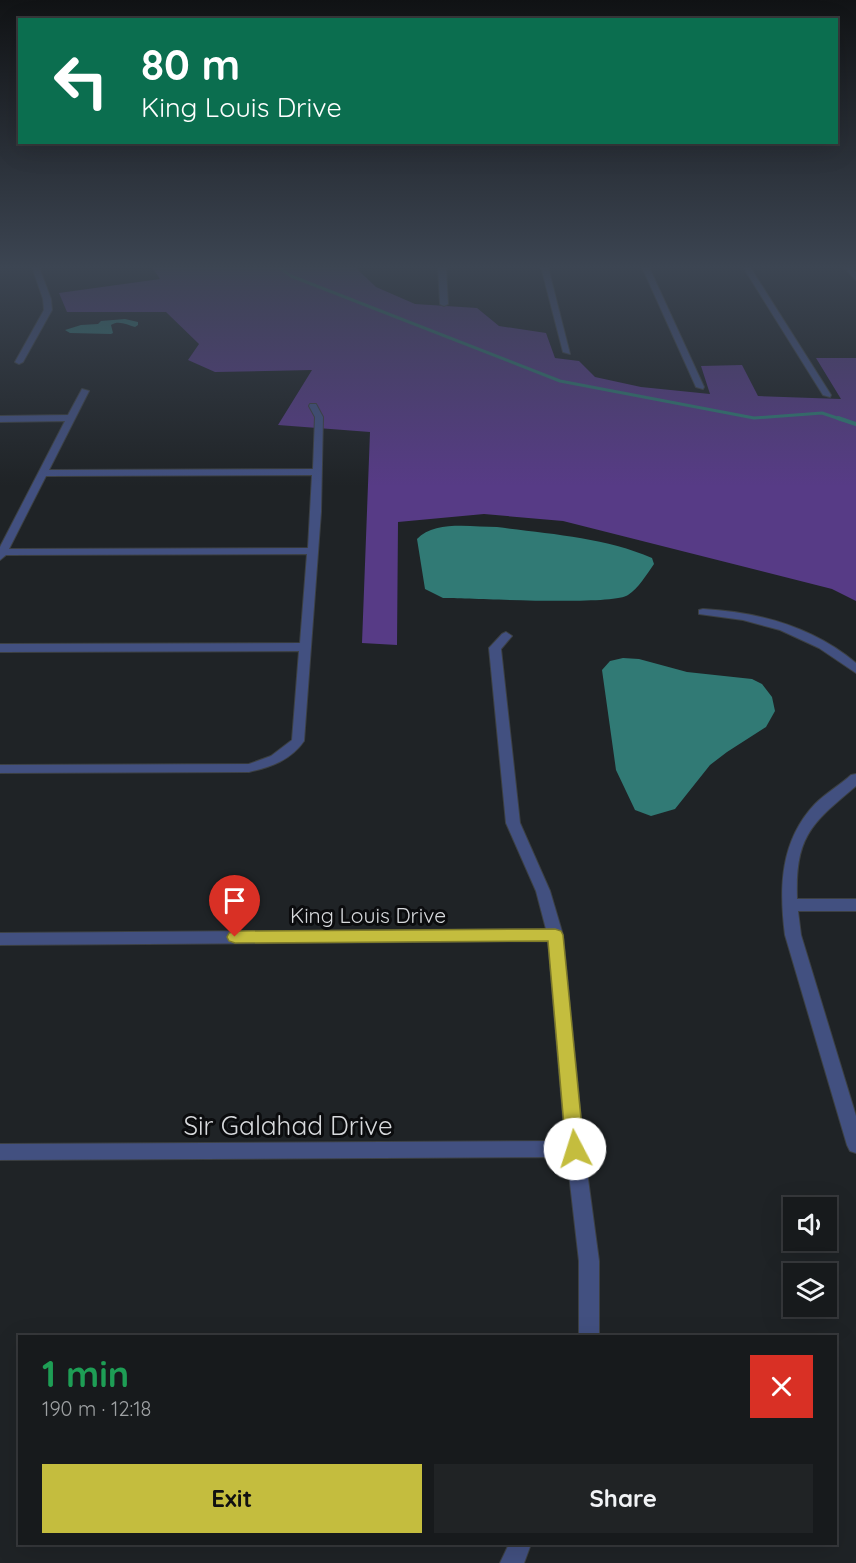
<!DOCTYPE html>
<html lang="en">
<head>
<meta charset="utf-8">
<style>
	body { margin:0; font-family:Quicksand,sans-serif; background:#202325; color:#f1f3f6; height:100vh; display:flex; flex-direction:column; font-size:22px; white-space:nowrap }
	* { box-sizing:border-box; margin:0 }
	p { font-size:20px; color:#9ea1a3 }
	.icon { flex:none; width:33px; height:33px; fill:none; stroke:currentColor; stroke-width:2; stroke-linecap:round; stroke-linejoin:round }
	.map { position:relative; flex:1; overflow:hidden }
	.panel { position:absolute; left:18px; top:1335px; width:819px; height:210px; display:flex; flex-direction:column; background:#171a1c; border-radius:0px; box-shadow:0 6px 24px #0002,0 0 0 2px #36383b }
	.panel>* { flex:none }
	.top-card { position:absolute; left:18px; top:18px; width:820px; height:126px; border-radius:0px; box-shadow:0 6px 24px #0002,0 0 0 2px #36383b; background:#0b6e4f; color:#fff; overflow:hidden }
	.controls { position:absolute; left:783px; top:1197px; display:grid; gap:12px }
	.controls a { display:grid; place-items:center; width:54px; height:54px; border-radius:0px; background:#171a1c; box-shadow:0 6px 24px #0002,0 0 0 2px #36383b; font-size:30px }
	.pin { position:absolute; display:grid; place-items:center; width:51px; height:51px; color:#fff; margin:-62px -26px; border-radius:50% 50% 50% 0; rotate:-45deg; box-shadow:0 0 6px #0007 }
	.pin .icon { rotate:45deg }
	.me { position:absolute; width:66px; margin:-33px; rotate:355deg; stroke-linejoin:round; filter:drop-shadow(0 0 4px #0008) }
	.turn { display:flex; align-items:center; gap:21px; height:126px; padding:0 24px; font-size:27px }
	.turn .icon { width:78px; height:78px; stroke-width:2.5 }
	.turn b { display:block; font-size:42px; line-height:51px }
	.round { display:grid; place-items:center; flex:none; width:63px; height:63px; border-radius:0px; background:#202325 }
	.headline { display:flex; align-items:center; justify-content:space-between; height:102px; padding:0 24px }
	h1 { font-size:36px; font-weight:700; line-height:45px; color:#1e9e55 }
	.primary-button { display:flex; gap:12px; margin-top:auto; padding:12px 24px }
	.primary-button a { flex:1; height:69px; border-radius:0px; background:#c4bd3e; color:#111; font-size:24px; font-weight:700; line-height:69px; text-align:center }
	.primary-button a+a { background:#202325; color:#f1f3f6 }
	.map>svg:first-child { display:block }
</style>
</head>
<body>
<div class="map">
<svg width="856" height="1563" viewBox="0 0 856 1563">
	<rect width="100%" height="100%" fill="#1f2326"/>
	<path fill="#573b86" d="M152 267H355L376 287 415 304 477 308 499 326 546 333 555 358 579 361 595 377 641 387 710 394 701 366 742 365 758 396 841 399 816 358H856V601L832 589 563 521 484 514 398 522 397 645 362 643 370 432 278 425 312 370 215 372 188 360 199 344 166 312H67L59 293 160 279Z"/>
	<path fill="#317a75" d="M125 319 138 322V325L135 327C127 325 119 320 111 325L113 333 111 334 70 333 65 330 81 325 98 324 101 321Z
		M497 527C549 534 604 537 652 558L654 564C647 574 638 589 628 595 613 606 471 598 443 598L425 589 417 539C435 520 472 527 497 527Z
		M623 658 639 659 687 672 752 679 762 684 772 697 775 711 766 727 727 752 710 765 675 809 651 816 635 810 616 770 602 670 610 661Z"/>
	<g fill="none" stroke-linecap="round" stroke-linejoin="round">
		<path stroke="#317a75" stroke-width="3" d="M279 267 291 276 560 381 754 418 822 413 843 420"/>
		<path stroke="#317a75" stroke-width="4" d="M838 418 856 424"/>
		<defs>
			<path id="minor" d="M32 267H39L51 299 52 310 23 362 19 364 15 362 44 310 43 299Z
				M438 267H446L448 304 444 306 440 304Z
				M541 267H548L570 354 563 352Z
				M642 267H649L704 387 703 389 696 387Z
				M743 267H750L831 395 830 397 823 395Z
				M844 267H851L856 273V280Z
				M82 389 89 391 49 470 313 469 315 417 309 406 310 404H316L323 417 321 512 304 741C291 760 271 767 249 772L0 773V765L249 764 271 756 292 740 299 651 0 652V644L300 643 307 554 6 555 0 560V547L65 421 0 422V416L68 415ZM312 475 308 548 9 549 46 476Z
				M703 609C758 612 813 627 856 663V673L819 648 780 630 743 620 699 614V610Z
				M506 632 512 636 501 649 520 823 550 891 563 935 584 1149 599 1261V1336H579V1261L567 1157 0 1160V1144L565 1141 548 941 0 945V933L546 929 536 891 506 823 489 648 502 634Z
				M856 774V786C811 824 795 836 797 899H856V911H798L801 935 856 1116V1153L850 1151 847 1145 785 935C779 888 780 841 815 804 826 793 840 785 851 775Z
				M509 1544H531L524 1563H500Z"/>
		</defs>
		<use href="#minor" stroke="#3c4043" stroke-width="2"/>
		<use href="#minor" fill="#425080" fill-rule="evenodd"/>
	</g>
	<linearGradient id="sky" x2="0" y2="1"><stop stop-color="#111315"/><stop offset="0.55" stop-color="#3c4552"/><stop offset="1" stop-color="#3c4552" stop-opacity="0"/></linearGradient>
	<rect width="856" height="486" fill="url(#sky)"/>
	<path fill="#c4bd3e" stroke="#7f7b28" stroke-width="1.5" d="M555 929 561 931 563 935 584 1149 582 1155 575 1158 569 1155 566 1149 548 941 235 943 229 941 227 937 229 933 235 931Z"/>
	<g text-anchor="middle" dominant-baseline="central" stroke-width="6" stroke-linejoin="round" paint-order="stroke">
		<g font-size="21" fill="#d7d9dc" stroke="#0b0c0e">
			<text x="368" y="915">King Louis Drive</text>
		</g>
		<g font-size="26" fill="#d7d9dc" stroke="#0b0c0e">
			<text x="288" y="1125">Sir Galahad Drive</text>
		</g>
	</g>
</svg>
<div class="controls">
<a><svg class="icon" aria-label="sound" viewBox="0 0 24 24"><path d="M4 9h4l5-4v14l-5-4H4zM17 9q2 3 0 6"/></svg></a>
<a><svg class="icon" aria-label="layers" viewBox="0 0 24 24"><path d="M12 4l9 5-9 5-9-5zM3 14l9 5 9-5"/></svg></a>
</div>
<div class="pin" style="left:235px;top:937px;background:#d93025"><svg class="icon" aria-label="arrive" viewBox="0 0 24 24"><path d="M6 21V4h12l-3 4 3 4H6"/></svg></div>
<svg class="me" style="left:575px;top:1149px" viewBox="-20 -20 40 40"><circle r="19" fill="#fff"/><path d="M0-13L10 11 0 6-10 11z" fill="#c4bd3e"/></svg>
<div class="top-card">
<div class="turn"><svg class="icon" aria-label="left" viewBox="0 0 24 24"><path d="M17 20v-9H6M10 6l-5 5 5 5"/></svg><div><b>80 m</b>King Louis Drive</div></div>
</div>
<section class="panel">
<div class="headline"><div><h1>1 min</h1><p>190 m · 12:18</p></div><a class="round" style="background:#d93025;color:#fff"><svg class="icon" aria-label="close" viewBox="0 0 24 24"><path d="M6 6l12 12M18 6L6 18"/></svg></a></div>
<div class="primary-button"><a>Exit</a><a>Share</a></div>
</section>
</div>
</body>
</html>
